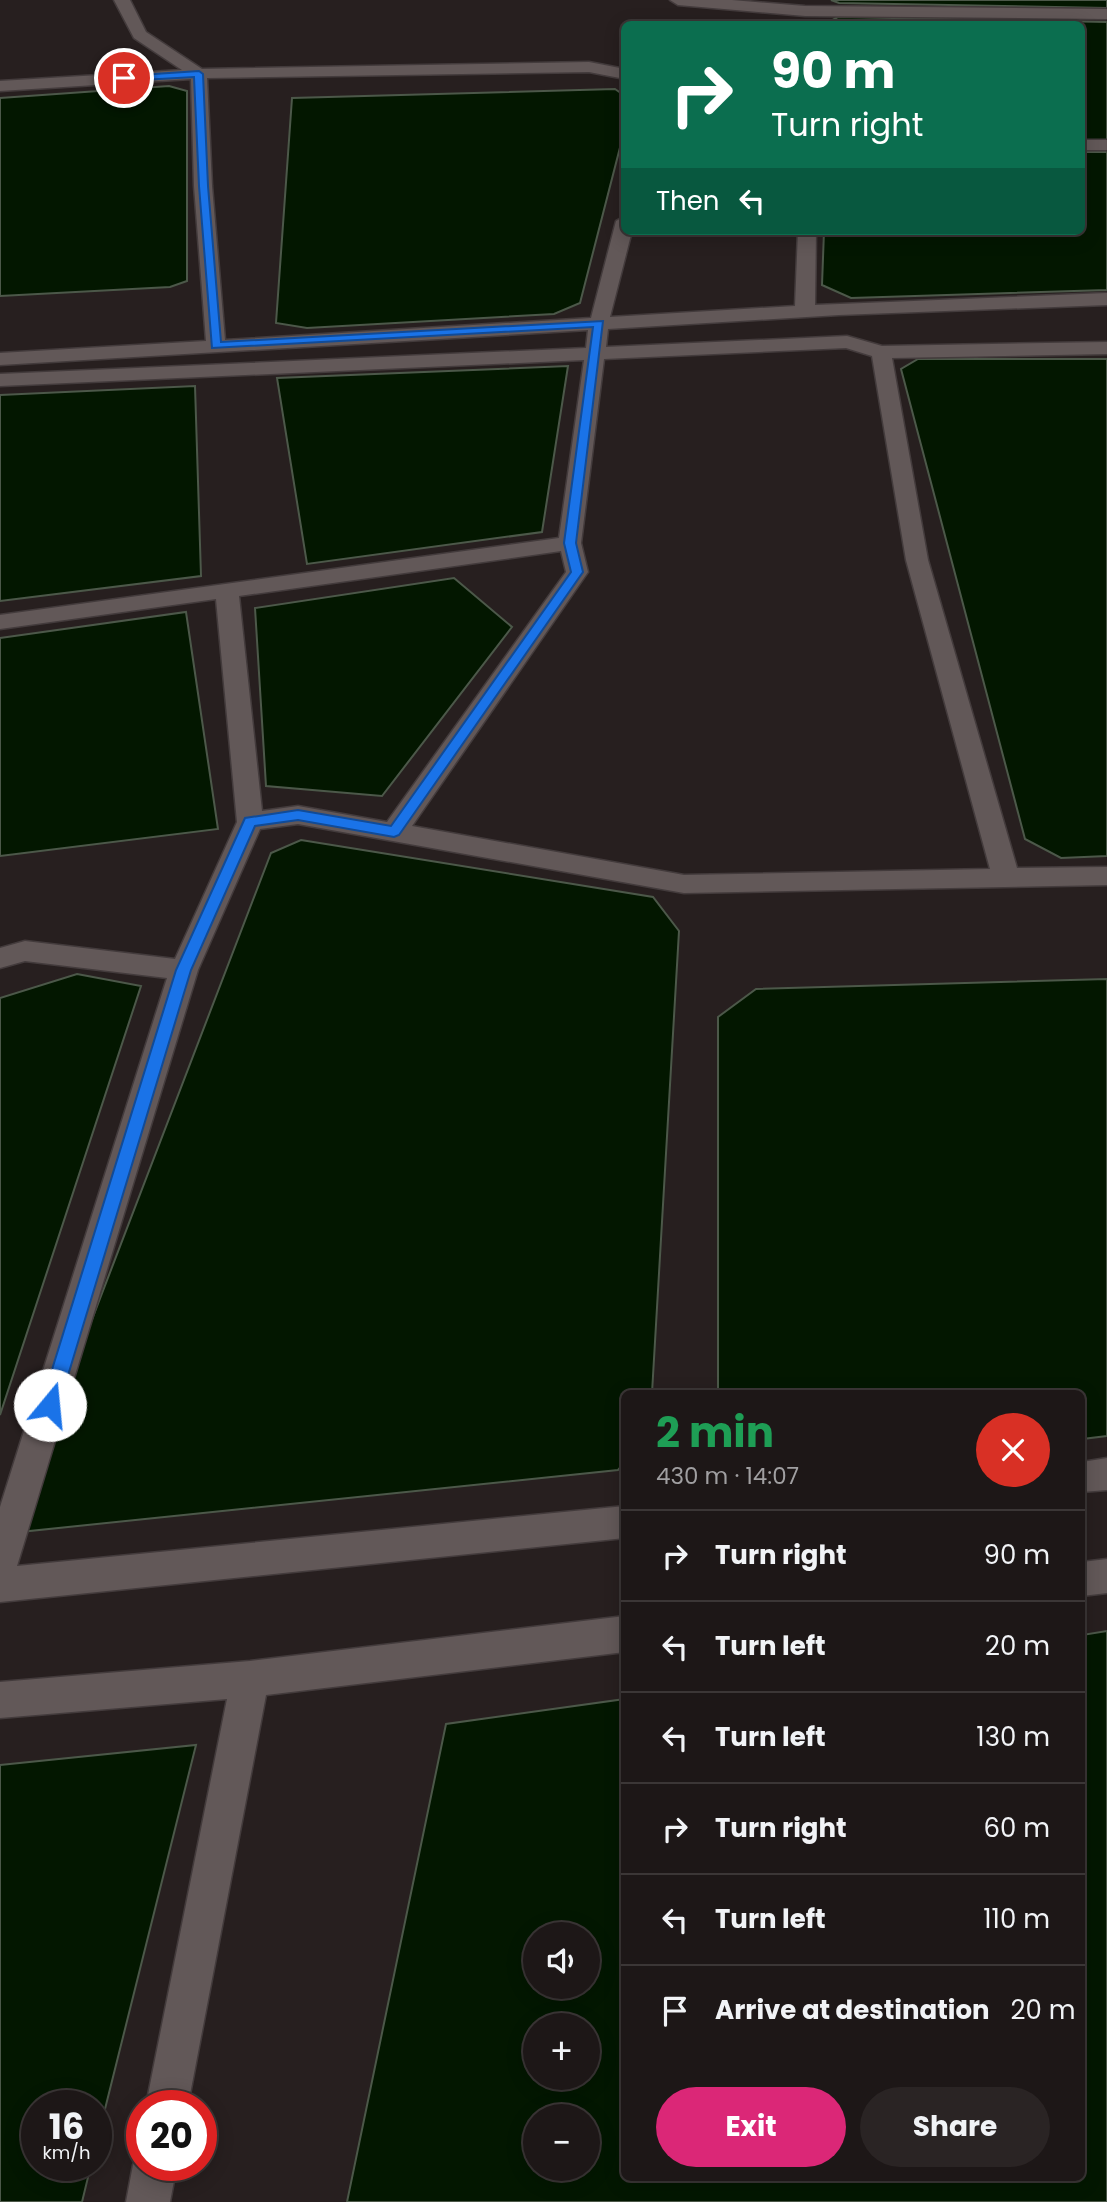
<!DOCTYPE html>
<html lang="en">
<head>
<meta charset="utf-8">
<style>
	body { margin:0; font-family:Poppins,sans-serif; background:#2a2424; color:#f1f3f6; height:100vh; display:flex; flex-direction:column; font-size:26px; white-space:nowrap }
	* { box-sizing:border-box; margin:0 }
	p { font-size:23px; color:#a09fa1 }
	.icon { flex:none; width:38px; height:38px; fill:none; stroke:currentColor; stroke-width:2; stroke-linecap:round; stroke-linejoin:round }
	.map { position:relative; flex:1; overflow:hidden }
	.sheet { position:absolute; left:621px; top:1390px; width:464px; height:791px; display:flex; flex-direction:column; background:#1d1717; border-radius:10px; box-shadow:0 4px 18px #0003,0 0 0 2px #3b3636 }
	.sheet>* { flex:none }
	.guide { position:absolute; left:621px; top:21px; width:464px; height:214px; border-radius:10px; box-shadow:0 4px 18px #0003,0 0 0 2px #3b3636; background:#0b6e4f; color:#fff; overflow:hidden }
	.controls { position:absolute; left:523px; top:1922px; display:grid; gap:14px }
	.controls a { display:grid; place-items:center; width:77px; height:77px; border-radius:50%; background:#1d1717; box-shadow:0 4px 18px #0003,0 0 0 2px #3b3636; font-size:35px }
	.speed { position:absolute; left:21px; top:2090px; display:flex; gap:14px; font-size:35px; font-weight:700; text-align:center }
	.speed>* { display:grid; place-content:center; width:91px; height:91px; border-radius:50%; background:#1d1717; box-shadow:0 4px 18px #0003,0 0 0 2px #3b3636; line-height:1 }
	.speed small { font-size:18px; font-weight:400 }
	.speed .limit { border:10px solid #d22; background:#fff; color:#111 }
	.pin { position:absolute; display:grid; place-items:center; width:60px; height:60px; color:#fff; margin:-30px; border:4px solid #fff; border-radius:50%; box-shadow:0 2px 7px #0007 }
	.me { position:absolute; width:77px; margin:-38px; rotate:17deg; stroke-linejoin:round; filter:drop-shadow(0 0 5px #0008) }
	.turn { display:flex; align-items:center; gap:24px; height:147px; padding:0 35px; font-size:32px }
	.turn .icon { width:91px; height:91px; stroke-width:2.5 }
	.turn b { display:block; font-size:49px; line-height:60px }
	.then { display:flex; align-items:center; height:66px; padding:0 35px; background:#0003; gap:14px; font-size:26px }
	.round { display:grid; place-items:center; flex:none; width:74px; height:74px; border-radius:37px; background:#2a2424 }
	.head { display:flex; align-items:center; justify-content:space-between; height:119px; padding:0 35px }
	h1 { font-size:42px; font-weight:700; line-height:52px; color:#1e9e55 }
	.action { display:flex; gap:14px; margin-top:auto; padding:14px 35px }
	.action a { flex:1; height:80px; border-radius:42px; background:#db2777; color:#fff; font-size:28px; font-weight:700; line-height:80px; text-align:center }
	.action a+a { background:#2a2424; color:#f1f3f6 }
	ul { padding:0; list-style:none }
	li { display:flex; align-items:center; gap:21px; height:91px; padding:0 35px; border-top:2px solid #3b3636 }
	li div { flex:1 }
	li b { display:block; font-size:26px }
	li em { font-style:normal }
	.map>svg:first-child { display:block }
</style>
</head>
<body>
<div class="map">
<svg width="1107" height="2202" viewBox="0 0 1107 2202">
	<rect width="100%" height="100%" fill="#271f1f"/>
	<path fill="#031700" stroke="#4c5849" stroke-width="2" fill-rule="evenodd" d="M831 0H1107V8L839 3Z
		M838 17 1107 22V142L1082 141V24H825Z
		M169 86 187 91V281L170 287 0 296V98Z
		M615 89 625 96V128L580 303 554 314 307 328 276 323 292 98Z
		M1082 152H1107V290L851 298 822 285 824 231H1082Z
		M918 359H1107V856L1061 858 1025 839 901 369Z
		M568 366 542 532 307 564 277 378Z
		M195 386 201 576 0 601V395Z
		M454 578 512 627 382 796 266 786 255 608Z
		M186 612 218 829 0 856V638Z
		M301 840 653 897 679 931 652 1393H625V1462L618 1470 10 1533 271 853Z
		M77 974 141 986 0 1415V998Z
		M1107 979V1436L1082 1439V1393H718V1017L756 989Z
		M1107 1631V2202H347L446 1724 625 1699V2177H1082V1635ZM536 1934H588V1986H536ZM536 2025H588V2077H536ZM536 2116H588V2168H536Z
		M196 1745 96 2145V2105H37V2165H91L82 2202H0V1765Z"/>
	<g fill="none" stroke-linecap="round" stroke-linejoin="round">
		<defs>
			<path id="lane" d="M114 0H130L146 32 202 69 589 62 625 69V79L589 72 207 78 212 186 225 340 591 318 616 221 625 216V231H632L610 317 795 306 798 231H816L815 305 1107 293V305L839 315 608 329 606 347 847 336 882 346 1107 342V354L892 358 928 560 1017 868 1107 867V885L684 893 298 824 260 829 198 970 17 1566 625 1506V1538L0 1602V1507L167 978 25 961 0 968V948L25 941 175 959 237 822 216 599 0 629V615L559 538 584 360 0 386V374L586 348 588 330 0 365V353L206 341 194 186 191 79 0 91V81L182 70 134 38ZM846 348 872 356 906 560 990 869 684 875 412 826 588 572 581 543 604 359ZM561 551 566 572 387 822 298 806 262 811 239 596Z
				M670 0H732L805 6 1107 9V19L805 16 678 5Z
				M1082 140H1107V150H1082Z
				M1107 1458V1490L1082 1492V1462Z
				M1107 1559V1593L1082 1596V1562Z
				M625 1616V1652L266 1695 188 2105H146L227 1699 0 1718V1682L250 1661Z
				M142 2149V2165H177L170 2202H126L133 2165Z"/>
		</defs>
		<use href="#lane" stroke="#433b3c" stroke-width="3"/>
		<use href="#lane" fill="#625858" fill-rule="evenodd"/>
	</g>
	<path fill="#1a73e8" stroke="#114b97" stroke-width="2" d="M199 71 203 74 208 186 221 342 603 321 576 543 583 572 399 835 394 837 298 820 255 826 191 970 59 1405 56 1411 50 1413 43 1411 41 1405 176 970 245 818 298 810 391 826 571 572 564 543 593 327 212 348 199 186 194 77 124 81 120 78 124 76Z"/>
</svg>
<div class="controls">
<a><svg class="icon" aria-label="sound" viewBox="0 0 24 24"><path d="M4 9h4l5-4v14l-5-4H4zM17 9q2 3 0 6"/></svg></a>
<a>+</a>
<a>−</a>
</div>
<div class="speed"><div>16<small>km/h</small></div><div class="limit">20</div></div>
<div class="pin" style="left:124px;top:78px;background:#d93025"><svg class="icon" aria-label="arrive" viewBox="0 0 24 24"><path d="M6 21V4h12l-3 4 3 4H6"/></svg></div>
<svg class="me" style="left:50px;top:1405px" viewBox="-20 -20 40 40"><circle r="19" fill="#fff"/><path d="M0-13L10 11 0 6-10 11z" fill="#1a73e8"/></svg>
<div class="guide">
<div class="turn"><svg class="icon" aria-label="right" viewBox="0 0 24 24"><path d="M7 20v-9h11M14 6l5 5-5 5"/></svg><div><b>90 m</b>Turn right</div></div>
<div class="then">Then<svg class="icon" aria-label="left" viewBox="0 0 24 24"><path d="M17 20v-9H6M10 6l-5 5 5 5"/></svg></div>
</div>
<section class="sheet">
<div class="head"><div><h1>2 min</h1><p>430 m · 14:07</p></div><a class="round" style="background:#d93025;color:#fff"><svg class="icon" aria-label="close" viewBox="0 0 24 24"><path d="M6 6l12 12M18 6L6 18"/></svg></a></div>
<ul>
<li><svg class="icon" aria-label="right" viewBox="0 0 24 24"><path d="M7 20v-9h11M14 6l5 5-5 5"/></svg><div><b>Turn right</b></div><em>90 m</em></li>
<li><svg class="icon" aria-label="left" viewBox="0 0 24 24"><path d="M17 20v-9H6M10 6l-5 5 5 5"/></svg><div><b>Turn left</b></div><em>20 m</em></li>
<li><svg class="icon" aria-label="left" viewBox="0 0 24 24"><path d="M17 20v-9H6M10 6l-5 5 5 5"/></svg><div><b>Turn left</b></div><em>130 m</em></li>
<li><svg class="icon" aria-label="right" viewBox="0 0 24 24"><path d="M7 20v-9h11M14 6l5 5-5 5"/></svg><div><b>Turn right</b></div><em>60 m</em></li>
<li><svg class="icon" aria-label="left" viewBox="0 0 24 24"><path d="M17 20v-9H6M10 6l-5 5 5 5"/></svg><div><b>Turn left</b></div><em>110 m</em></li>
<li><svg class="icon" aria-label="arrive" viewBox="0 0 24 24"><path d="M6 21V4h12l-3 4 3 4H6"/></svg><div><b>Arrive at destination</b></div><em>20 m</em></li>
</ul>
<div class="action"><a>Exit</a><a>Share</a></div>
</section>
</div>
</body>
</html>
